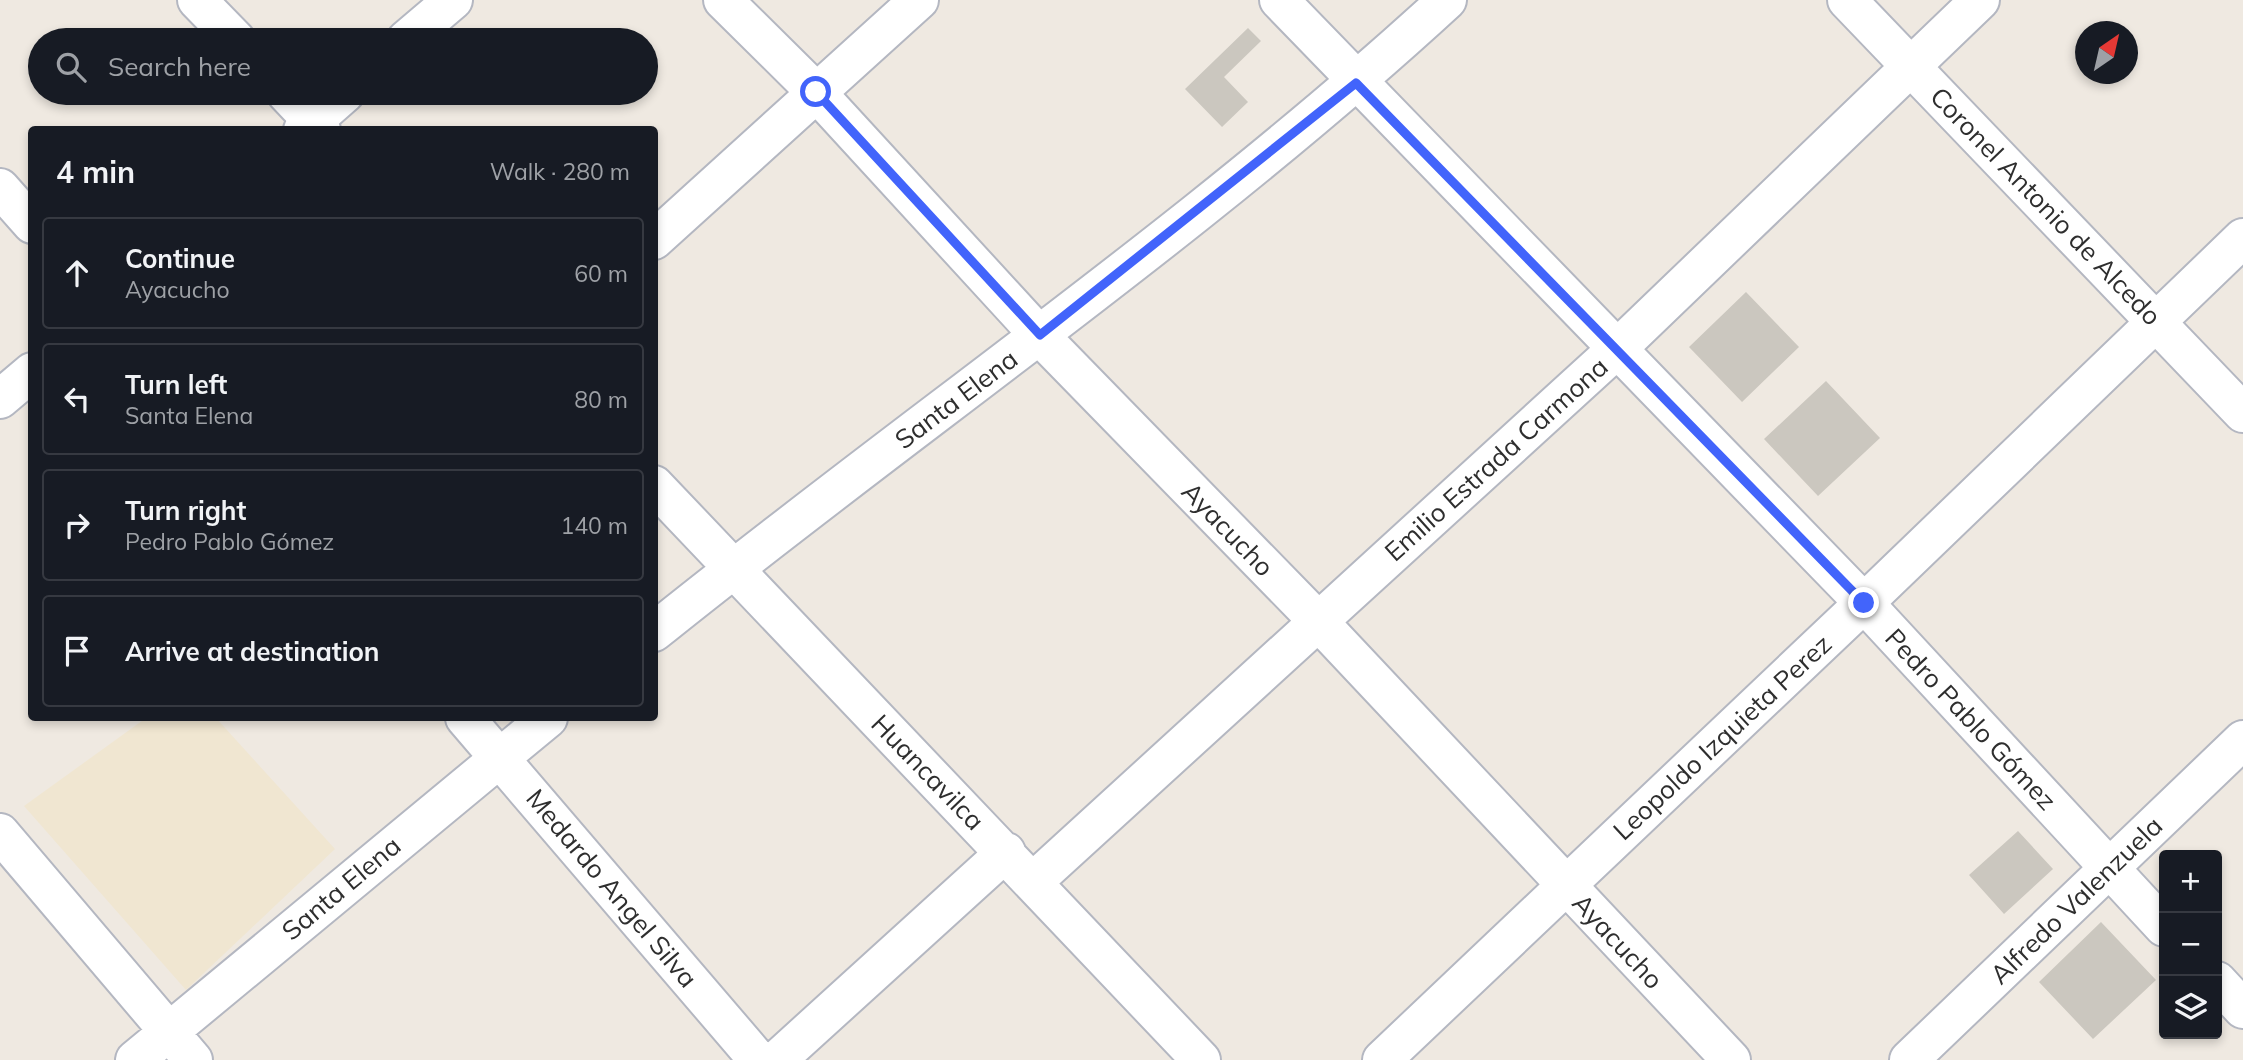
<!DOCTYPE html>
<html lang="en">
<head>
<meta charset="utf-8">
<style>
	body { margin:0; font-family:Mulish,sans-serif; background:#20242c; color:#f1f3f6 }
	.controls { position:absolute; right:21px; bottom:21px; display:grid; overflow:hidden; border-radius:7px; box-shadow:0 4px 10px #0003 }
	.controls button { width:63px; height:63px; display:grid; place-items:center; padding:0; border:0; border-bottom:2px solid #363941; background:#171b24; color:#f1f3f6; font:35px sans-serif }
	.compass { position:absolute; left:2075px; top:21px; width:63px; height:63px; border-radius:50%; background:#171b24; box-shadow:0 4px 10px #0003; rotate:34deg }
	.stop { position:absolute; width:21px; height:21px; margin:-16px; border:5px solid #4264fb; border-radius:50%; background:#fff }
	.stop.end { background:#4264fb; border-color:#fff; box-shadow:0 2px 7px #0008 }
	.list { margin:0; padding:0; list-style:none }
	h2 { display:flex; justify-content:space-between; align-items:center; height:91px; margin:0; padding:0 28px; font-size:30px }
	h2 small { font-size:23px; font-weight:400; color:#9ea1a6 }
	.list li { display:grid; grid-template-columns:46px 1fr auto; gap:21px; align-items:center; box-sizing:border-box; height:112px; margin:0 14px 14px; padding:0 14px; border:2px solid #363941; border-radius:7px }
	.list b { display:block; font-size:26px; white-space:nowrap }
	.list p { margin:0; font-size:23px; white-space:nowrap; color:#9ea1a6 }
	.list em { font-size:23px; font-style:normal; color:#9ea1a6 }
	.icon { flex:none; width:38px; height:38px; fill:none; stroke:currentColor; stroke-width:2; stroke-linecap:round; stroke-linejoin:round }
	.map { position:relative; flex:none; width:2243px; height:1060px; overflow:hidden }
	.search { position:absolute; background:#171b24; box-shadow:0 4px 10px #0003; left:28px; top:28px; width:630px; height:77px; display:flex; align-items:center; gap:18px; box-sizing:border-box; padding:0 24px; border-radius:38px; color:#9ea1a6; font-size:26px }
	.panel { position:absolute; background:#171b24; box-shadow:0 4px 10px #0003; left:28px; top:126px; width:630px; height:595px; border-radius:7px }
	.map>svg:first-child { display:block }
	.education { fill:#f0e6d1 }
	.building { fill:#cbc7bf }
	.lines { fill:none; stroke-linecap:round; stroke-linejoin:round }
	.minor-casing { stroke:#b4b7c1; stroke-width:42 }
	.tertiary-casing { stroke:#b4b7c1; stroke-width:42 }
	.minor { stroke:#fff; stroke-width:38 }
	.tertiary { stroke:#fff; stroke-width:38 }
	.route { stroke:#4264fb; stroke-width:9 }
	.labels { text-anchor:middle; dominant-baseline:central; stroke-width:5; stroke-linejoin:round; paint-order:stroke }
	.street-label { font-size:26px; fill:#2e2e2e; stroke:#fff }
</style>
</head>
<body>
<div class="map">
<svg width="2243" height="1060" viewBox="0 0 2243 1060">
	<rect width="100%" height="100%" fill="#efe9e1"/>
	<path class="education" d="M 146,718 L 216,718 L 335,849 L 186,990 L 24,806 Z"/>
	<path class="building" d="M 1248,28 L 1261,41 L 1224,77 L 1248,102 L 1222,127 L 1185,89 Z
		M 1746,292 L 1799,347 L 1742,402 L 1689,347 Z
		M 1826,381 L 1880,438 L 1818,496 L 1764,439 Z
		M 2018,831 L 2053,869 L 2004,914 L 1969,875 Z
		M 2101,922 L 2156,980 L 2093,1039 L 2039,982 Z"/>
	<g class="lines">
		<defs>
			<path id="minor" d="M 197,0 L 236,40
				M 723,0 L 816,92 L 1040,336 L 1318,621 L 1731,1060
				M 1279,0 L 1864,603 L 2164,927
				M 1847,0 L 2243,413
				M 286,93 L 321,130
				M 0,188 L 32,224
				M 654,240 L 919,0
				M 654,485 L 1201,1060
				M 654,632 C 917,420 1198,229 1447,0
				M 465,718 L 758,1060
				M 0,833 L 193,1060
				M 1034,881 L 1618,348 L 1980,0
				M 2217,981 L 2243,1009
				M 135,1060 L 548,718
				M 777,1060 L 1006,852
				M 1382,1060 L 1864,603 L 2243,238
				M 1909,1060 L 2243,740"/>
			<path id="tertiary" d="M 406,40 L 453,0
				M 303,130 L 345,93
				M 0,399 L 32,372"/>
		</defs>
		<use href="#minor" class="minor-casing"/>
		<use href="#tertiary" class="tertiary-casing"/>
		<use href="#minor" class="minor"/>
		<use href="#tertiary" class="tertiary"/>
	</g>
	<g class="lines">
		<path class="route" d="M 816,92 L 1040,335 L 1356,83 L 1864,603"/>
	</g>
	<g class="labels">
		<g class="street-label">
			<text transform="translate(2046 206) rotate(46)">Coronel Antonio de Alcedo</text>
			<text transform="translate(956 399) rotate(-37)">Santa Elena</text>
			<text transform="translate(1496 459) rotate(-42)">Emilio Estrada Carmona</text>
			<text transform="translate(1228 529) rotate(46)">Ayacucho</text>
			<text transform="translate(1971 719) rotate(47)">Pedro Pablo Gómez</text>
			<text transform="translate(1722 737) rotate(-43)">Leopoldo Izquieta Perez</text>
			<text transform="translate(928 772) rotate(46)">Huancavilca</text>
			<text transform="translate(341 888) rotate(-40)">Santa Elena</text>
			<text transform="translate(612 888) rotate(50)">Medardo Angel Silva</text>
			<text transform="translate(2076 900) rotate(-44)">Alfredo Valenzuela</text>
			<text transform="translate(1618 941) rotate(47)">Ayacucho</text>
		</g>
	</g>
</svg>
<div class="controls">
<button>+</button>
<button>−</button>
<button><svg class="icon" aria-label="layers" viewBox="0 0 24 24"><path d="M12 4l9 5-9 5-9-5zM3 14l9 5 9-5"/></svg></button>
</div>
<svg class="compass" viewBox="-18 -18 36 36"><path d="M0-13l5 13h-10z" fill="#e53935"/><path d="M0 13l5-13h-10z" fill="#9ea1a6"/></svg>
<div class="stop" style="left:816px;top:92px"></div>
<div class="stop end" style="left:1864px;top:603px"></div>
<div class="search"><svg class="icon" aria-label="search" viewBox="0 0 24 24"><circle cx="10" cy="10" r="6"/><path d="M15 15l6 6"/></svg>Search here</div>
<section class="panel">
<h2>4 min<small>Walk · 280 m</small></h2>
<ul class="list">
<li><svg class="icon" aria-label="ahead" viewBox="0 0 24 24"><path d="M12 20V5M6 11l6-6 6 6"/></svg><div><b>Continue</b><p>Ayacucho</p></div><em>60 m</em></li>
<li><svg class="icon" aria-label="left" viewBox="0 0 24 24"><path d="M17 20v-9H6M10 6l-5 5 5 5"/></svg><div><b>Turn left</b><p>Santa Elena</p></div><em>80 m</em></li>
<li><svg class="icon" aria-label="right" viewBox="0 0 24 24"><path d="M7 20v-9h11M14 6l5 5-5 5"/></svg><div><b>Turn right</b><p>Pedro Pablo Gómez</p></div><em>140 m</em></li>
<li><svg class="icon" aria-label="arrive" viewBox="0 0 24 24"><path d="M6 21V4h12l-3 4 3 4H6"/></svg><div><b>Arrive at destination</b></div></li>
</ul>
</section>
</div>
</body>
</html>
